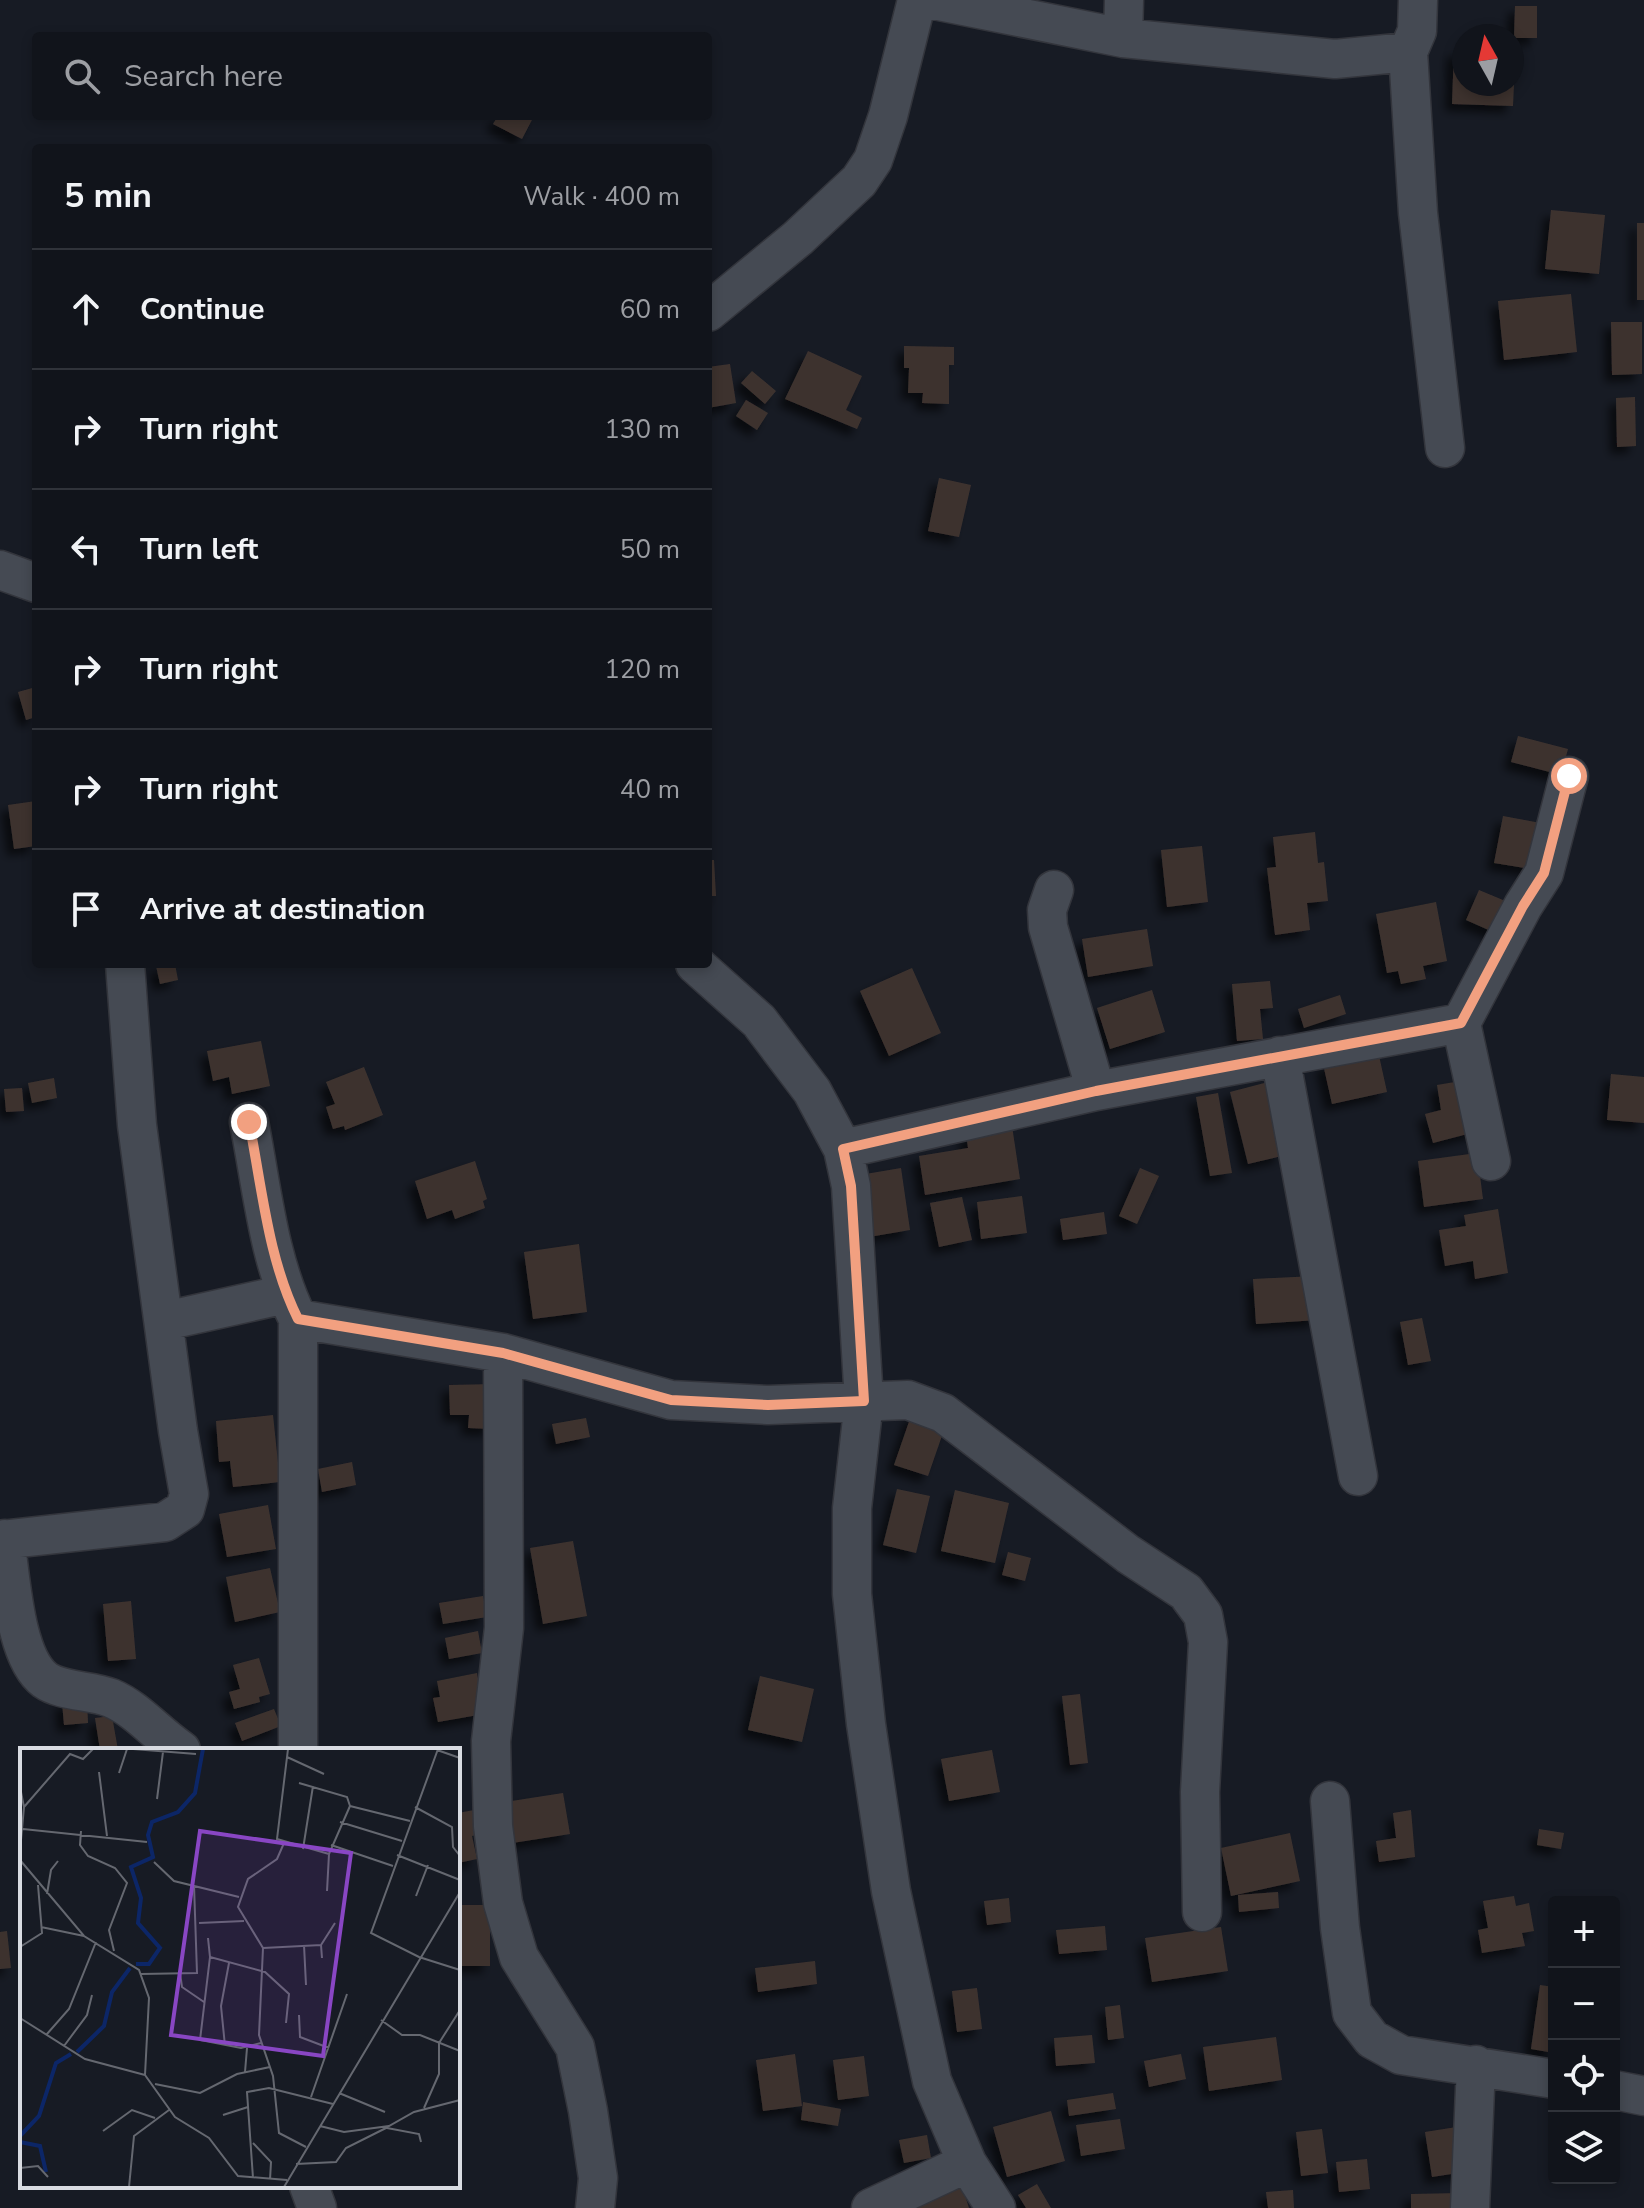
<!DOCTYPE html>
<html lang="en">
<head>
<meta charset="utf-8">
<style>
	body { margin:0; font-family:"Nunito Sans",sans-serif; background:#1a1d24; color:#f1f3f6 }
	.controls { position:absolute; right:24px; bottom:24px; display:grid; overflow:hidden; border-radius:8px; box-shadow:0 4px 12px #0003 }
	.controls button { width:72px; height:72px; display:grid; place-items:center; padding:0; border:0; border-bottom:2px solid #30333a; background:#11141b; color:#f1f3f6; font:40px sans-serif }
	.compass { position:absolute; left:1452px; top:24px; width:72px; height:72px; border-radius:50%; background:#11141b; box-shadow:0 4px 12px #0003; rotate:352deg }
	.stop { position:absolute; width:24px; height:24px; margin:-18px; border:6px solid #f2a080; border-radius:50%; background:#fff }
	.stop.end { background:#f2a080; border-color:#fff; box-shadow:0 2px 8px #0008 }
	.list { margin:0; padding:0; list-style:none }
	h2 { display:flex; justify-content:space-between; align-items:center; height:104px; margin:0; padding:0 32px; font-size:34px }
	h2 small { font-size:26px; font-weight:400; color:#9c9ea3 }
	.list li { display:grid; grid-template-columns:52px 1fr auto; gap:24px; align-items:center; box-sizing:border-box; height:120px; padding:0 32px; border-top:2px solid #30333a }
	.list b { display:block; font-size:30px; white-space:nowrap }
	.list em { font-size:26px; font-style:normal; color:#9c9ea3 }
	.icon { flex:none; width:44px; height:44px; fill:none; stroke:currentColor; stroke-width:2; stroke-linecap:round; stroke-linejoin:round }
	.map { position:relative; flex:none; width:1644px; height:2208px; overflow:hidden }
	.search { position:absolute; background:#11141b; box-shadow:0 4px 12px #0003; left:32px; top:32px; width:680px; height:88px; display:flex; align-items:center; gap:20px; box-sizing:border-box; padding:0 28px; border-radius:8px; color:#9c9ea3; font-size:30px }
	.panel { position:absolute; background:#11141b; box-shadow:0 4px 12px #0003; left:32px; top:144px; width:680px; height:824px; border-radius:8px }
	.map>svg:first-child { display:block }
	.building { fill:#3e332f; filter:url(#shadow) }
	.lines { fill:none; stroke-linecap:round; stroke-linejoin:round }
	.street-casing { stroke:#33353c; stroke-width:41 }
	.street { stroke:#454a53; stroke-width:38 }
	.route { stroke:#f2a080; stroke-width:10 }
	.inset-river { fill:none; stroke:#0c2667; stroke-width:4 }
	.inset-road { fill:none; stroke:#656870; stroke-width:2 }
	.view { fill:#8946c4; fill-opacity:0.15; stroke:#8946c4; stroke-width:4 }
	.inset-edge { fill:none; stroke:#d9dce2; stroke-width:4 }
</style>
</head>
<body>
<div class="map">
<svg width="1644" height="2208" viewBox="0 0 1644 2208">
	<defs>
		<filter id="shadow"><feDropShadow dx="-7" dy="7" stdDeviation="4" flood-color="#0009"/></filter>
	</defs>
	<rect width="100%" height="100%" fill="#171b24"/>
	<path class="building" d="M 1515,6 L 1537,6 L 1537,38 L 1514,38 Z
		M 1454,50 L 1464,51 L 1464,84 L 1514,84 L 1513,106 L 1452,104 Z
		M 498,116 L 534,116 L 522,139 L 493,124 Z
		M 1551,210 L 1605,215 L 1599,274 L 1545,269 Z
		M 1637,223 L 1644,223 L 1644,300 L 1637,300 Z
		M 1571,294 L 1577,352 L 1504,360 L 1498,301 Z
		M 1611,322 L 1642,322 L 1642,374 L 1612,375 Z
		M 904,346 L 954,347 L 954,365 L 949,365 L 949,404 L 922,403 L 923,393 L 908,393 L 909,368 L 904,368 Z
		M 808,351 L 862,376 L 846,410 L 862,418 L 857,429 L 785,399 Z
		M 730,364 L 736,403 L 708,408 L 708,367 Z
		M 752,371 L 776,391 L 765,404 L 741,383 Z
		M 1635,397 L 1636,446 L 1617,447 L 1616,398 Z
		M 746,400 L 768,413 L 757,430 L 736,416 Z
		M 939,478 L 971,485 L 959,537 L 928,531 Z
		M 36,687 L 36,717 L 26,720 L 18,692 Z
		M 1518,736 L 1568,749 L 1561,775 L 1511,762 Z
		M 36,801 L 36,846 L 14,849 L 8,805 Z
		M 1503,816 L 1551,825 L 1543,871 L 1494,863 Z
		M 1315,832 L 1318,863 L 1324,862 L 1328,901 L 1307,903 L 1310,930 L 1275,935 L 1267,868 L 1276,867 L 1273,837 Z
		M 1202,846 L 1208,902 L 1167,907 L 1161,850 Z
		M 708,860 L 714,860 L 716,896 L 708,896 Z
		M 1479,890 L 1515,905 L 1502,936 L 1466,920 Z
		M 1436,902 L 1447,961 L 1423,966 L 1426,979 L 1401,984 L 1398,971 L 1387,973 L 1376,914 Z
		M 1147,929 L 1153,966 L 1088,977 L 1082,939 Z
		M 175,964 L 178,980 L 160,984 L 156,966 Z
		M 912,968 L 941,1033 L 889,1056 L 860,991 Z
		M 1270,981 L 1273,1008 L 1260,1009 L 1263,1039 L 1237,1041 L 1232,984 Z
		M 1152,990 L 1165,1032 L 1110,1049 L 1097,1008 Z
		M 1340,995 L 1346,1014 L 1304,1028 L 1298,1009 Z
		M 261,1041 L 270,1086 L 232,1094 L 229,1077 L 213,1081 L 207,1051 Z
		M 1378,1051 L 1387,1092 L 1332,1104 L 1323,1064 Z
		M 364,1067 L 383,1115 L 345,1130 L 344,1126 L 333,1129 L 326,1107 L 335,1104 L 326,1082 Z
		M 1611,1074 L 1644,1077 L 1644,1123 L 1607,1120 Z
		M 54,1078 L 57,1098 L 32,1103 L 28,1083 Z
		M 1276,1080 L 1282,1156 L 1248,1164 L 1230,1092 Z
		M 1461,1081 L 1479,1131 L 1433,1143 L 1425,1114 L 1441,1110 L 1437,1085 Z
		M 22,1088 L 24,1111 L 6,1112 L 4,1089 Z
		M 1218,1093 L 1232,1173 L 1210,1176 L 1196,1097 Z
		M 1012,1126 L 1020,1179 L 925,1195 L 919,1156 L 968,1148 L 966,1134 Z
		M 1477,1153 L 1483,1199 L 1424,1207 L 1418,1161 Z
		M 475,1161 L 487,1199 L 483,1201 L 485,1208 L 455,1219 L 452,1210 L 427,1219 L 415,1181 Z
		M 901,1168 L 910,1230 L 869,1237 L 860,1175 Z
		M 1140,1168 L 1159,1176 L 1137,1224 L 1119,1216 Z
		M 1022,1196 L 1027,1233 L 981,1239 L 977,1202 Z
		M 962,1197 L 972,1240 L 939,1247 L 930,1203 Z
		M 1498,1209 L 1508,1273 L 1475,1279 L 1473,1261 L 1445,1266 L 1439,1230 L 1466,1226 L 1464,1215 Z
		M 1104,1212 L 1107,1234 L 1063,1240 L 1060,1219 Z
		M 579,1244 L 587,1312 L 533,1319 L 524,1252 Z
		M 1315,1276 L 1318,1320 L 1256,1324 L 1253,1279 Z
		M 1422,1318 L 1431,1361 L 1408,1365 L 1400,1322 Z
		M 496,1384 L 491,1429 L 468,1428 L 469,1415 L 450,1415 L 449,1385 Z
		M 912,1413 L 946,1424 L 928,1476 L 894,1465 Z
		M 273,1415 L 280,1482 L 233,1487 L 230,1461 L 219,1462 L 216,1421 Z
		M 586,1418 L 590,1437 L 556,1444 L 552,1424 Z
		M 352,1462 L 356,1485 L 322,1492 L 318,1469 Z
		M 897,1489 L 930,1496 L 916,1553 L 883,1545 Z
		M 955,1490 L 1009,1503 L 995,1563 L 941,1551 Z
		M 268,1505 L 276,1549 L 227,1557 L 219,1514 Z
		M 573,1541 L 587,1616 L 543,1624 L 530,1548 Z
		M 1008,1552 L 1031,1558 L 1025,1581 L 1002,1575 Z
		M 270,1568 L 280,1612 L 235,1622 L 226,1577 Z
		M 483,1596 L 487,1617 L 443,1624 L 439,1603 Z
		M 131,1601 L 136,1659 L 108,1661 L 103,1604 Z
		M 478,1631 L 482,1653 L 449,1659 L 445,1638 Z
		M 259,1658 L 270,1694 L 259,1697 L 260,1702 L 234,1709 L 229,1692 L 240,1689 L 233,1665 Z
		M 477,1673 L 484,1714 L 438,1722 L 433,1698 L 440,1697 L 437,1681 Z
		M 760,1676 L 814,1689 L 802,1742 L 748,1730 Z
		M 1080,1694 L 1088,1763 L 1070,1765 L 1062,1696 Z
		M 87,1700 L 88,1723 L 64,1725 L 62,1702 Z
		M 274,1709 L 281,1726 L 242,1741 L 235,1723 Z
		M 112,1716 L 118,1750 L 100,1750 L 95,1718 Z
		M 992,1750 L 1000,1792 L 949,1801 L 941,1759 Z
		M 563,1793 L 570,1834 L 506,1844 L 499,1803 Z
		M 474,1810 L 479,1834 L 472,1836 L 477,1859 L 458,1863 L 458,1813 Z
		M 1411,1810 L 1415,1857 L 1379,1862 L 1376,1841 L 1396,1838 L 1393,1813 Z
		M 1539,1829 L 1564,1833 L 1561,1849 L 1537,1845 Z
		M 1290,1833 L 1300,1881 L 1231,1896 L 1221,1848 Z
		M 1278,1892 L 1279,1908 L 1239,1912 L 1238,1895 Z
		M 1514,1896 L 1516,1906 L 1529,1903 L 1534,1931 L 1522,1933 L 1525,1946 L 1482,1953 L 1478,1930 L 1488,1928 L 1483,1901 Z
		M 1009,1898 L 1011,1922 L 987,1925 L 984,1901 Z
		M 458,1905 L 490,1905 L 490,1966 L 458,1966 Z
		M 1105,1926 L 1107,1950 L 1059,1954 L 1056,1930 Z
		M 1221,1927 L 1228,1971 L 1152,1982 L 1145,1938 Z
		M 7,1931 L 11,1968 L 0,1969 L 0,1932 Z
		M 815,1961 L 817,1984 L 758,1992 L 755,1968 Z
		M 1540,1985 L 1554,1987 L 1554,2053 L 1531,2049 Z
		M 977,1988 L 982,2029 L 957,2032 L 952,1991 Z
		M 1120,2005 L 1124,2038 L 1108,2040 L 1105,2007 Z
		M 1092,2035 L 1095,2063 L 1056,2066 L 1054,2038 Z
		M 1276,2037 L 1282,2080 L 1209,2091 L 1203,2047 Z
		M 795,2054 L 802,2106 L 763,2111 L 756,2060 Z
		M 1181,2054 L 1186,2079 L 1149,2087 L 1144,2061 Z
		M 864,2056 L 869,2096 L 838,2100 L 833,2060 Z
		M 1113,2093 L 1116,2109 L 1069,2116 L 1067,2100 Z
		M 803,2102 L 841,2109 L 838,2126 L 801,2120 Z
		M 1051,2111 L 1065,2161 L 1007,2177 L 993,2127 Z
		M 1120,2119 L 1125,2149 L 1081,2156 L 1076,2125 Z
		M 1463,2126 L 1471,2171 L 1432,2177 L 1425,2132 Z
		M 1322,2129 L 1328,2173 L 1301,2176 L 1296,2132 Z
		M 927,2135 L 931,2158 L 904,2163 L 899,2140 Z
		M 1367,2159 L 1370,2189 L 1339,2192 L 1336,2162 Z
		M 960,2180 L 969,2208 L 918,2208 L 914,2195 Z
		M 1037,2184 L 1051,2208 L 1026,2208 L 1018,2195 Z
		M 1293,2190 L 1294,2208 L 1268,2208 L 1266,2192 Z
		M 1462,2193 L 1462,2208 L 1411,2208 L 1411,2194 Z"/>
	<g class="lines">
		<defs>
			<path id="street" d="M 934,0 L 1123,38 L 1335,59 L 1408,52 L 1417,31 L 1418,0
				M 1123,38 L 1124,0
				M 1408,52 L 1418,213 L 1445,448
				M 708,312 L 798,238 L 859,181 L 873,160 L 888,116 L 917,0
				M 0,570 L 36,583
				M 1054,890 L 1047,910 L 1048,927 L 1096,1091
				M 695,964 L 759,1021 L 812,1091 L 843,1149 L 851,1186 L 864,1401 L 852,1508 L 852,1594 L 866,1724 L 891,1891 L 932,2081 L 967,2163 L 996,2208
				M 1461,1023 L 1523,906 L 1544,873 L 1569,776
				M 1280,1056 L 1358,1476
				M 249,1122 C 262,1187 268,1259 298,1319 L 503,1353 L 671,1400 L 768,1405 L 908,1400 L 943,1413 L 1128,1554 L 1186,1592 L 1203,1615 L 1208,1642 L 1200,1792 L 1202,1912
				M 843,1149 L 1096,1091 L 1461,1023 L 1491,1161
				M 165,1321 L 286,1294
				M 503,1353 L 504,1628 L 491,1741 L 493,1826 L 503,1903 L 519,1957 L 575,2047 L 588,2111 L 598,2178 L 595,2208
				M 5,1539 C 11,1576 14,1657 45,1680 C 62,1692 91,1690 111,1698 C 137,1709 157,1734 181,1750
				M 0,1540 L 165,1522 L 185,1509 L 189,1494 L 178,1431 L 137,1125 L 125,964
				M 298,1750 L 298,1319
				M 1330,1801 L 1340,1928 L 1352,2013 L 1372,2039 L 1401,2055 L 1554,2079
				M 1614,2090 L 1644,2096
				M 309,2186 L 317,2208
				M 871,2208 L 967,2163
				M 1470,2208 L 1476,2065"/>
		</defs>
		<use href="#street" class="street-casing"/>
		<use href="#street" class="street"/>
	</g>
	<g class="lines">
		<path class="route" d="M 249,1122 C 262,1187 268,1259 298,1319 L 503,1353 L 671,1400 L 768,1405 L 864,1401 L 851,1186 L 843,1149 L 1096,1091 L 1461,1023 L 1523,906 L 1544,873 L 1569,776"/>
	</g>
	<g transform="translate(20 1748)">
		<rect width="440" height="440" fill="#171b24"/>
		<path class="inset-river" d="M 116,216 L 129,216 L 140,200 L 118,175 L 121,150 L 111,119 L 133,109 L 128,87 L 132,74 L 158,64 L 175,45 L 183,1M 57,304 L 84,278 L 92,244 L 110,220M 0,388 L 19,368 L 36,315 L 51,306M 0,394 L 20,398 L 26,424"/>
		<path class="inset-road" d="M 113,1 L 176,6M 268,1 L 257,91 L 309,106 L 330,58M 418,1 L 351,185 L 399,209 L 440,222M 417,2 L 440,10M 267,9 L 304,26M 79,24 L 87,88M 99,25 L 107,1M 279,35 L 327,49 L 330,58M 0,39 L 4,59 L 0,103M 137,51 L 143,4M 330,58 L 390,73M 4,59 L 50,6 L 63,11 L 73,1M 395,59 L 432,79 L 433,99 L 440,108M 320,74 L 382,93M 3,81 L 127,94M 61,83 L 60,97 L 68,108 L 95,120 L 107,135 L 89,182 L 94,203M 264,95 L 257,111 L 228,131 L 218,159 L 243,200 L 239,287 L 253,328 L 259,385 L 286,399M 311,97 L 373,118M 283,101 L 293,38M 377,107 L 440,132M 0,112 L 64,188 L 119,222 L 129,250 L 125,327 L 155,369 L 189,390 L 218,428 L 267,432M 134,114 L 154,133 L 219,149M 307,143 L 309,106M 27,146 L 31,122 L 38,113M 396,148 L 408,117M 179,175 L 224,173M 21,179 L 64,188M 188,190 L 190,209 L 245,224 L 269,246 L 266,275M 284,197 L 286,237M 301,197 L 315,175M 0,199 L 22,185 L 18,137M 243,200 L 301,197 L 302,210M 190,209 L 180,292 L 221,300 L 241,295M 160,225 L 162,239 L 184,254M 121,226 L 177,225 L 174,137M 279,267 L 280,289 L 309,300M 0,270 L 65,311 L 125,327M 361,272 L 382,287 L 400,287 L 440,303M 27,286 L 49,261 L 76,194M 44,298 L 67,267 L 72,247M 205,298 L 201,258 L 209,215M 225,324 L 227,300M 135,336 L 180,345 L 217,326 L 250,319M 319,345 L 365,364M 291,349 L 327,246M 404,360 L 419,326 L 419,295 L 440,262M 203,367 L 228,359M 300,378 L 324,384 L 369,378 L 394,364 L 440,352M 367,380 L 399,386 L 401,394M 83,383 L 112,362 L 135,370M 233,395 L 251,414 L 250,432M 276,416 L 316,414 L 326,400 L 368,379M 0,420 L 18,418 L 28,429M 233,430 L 227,344 L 249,340 L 313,356M 109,439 L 114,388 L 149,362M 264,439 L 440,144"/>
		<path class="view" d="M 180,83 L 331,105 L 303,308 L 151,287 Z"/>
		<rect width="440" height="440" class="inset-edge"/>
	</g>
</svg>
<div class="controls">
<button>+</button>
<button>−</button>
<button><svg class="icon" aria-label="locate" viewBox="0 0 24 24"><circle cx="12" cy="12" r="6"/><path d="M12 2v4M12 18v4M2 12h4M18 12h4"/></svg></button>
<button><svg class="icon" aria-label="layers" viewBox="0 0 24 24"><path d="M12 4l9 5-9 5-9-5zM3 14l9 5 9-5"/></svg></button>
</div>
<svg class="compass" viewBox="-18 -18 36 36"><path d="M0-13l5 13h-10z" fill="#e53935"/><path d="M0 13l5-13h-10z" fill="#9c9ea3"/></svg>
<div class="stop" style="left:1569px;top:776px"></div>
<div class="stop end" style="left:249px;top:1122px"></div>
<div class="search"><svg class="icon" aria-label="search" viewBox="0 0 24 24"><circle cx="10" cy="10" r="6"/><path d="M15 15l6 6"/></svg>Search here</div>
<section class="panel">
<h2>5 min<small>Walk · 400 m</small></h2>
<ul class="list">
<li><svg class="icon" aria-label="ahead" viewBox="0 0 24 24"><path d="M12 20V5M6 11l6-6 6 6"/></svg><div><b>Continue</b></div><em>60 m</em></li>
<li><svg class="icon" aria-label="right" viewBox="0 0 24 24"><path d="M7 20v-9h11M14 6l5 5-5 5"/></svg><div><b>Turn right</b></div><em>130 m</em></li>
<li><svg class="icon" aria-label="left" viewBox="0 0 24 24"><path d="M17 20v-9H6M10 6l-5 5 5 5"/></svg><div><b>Turn left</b></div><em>50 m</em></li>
<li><svg class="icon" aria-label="right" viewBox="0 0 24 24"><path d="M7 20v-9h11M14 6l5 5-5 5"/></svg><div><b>Turn right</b></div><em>120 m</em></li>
<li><svg class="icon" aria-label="right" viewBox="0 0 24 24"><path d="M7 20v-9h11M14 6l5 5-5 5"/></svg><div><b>Turn right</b></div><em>40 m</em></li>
<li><svg class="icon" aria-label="arrive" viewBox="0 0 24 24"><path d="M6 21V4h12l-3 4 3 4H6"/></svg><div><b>Arrive at destination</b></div></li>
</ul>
</section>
</div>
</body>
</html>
